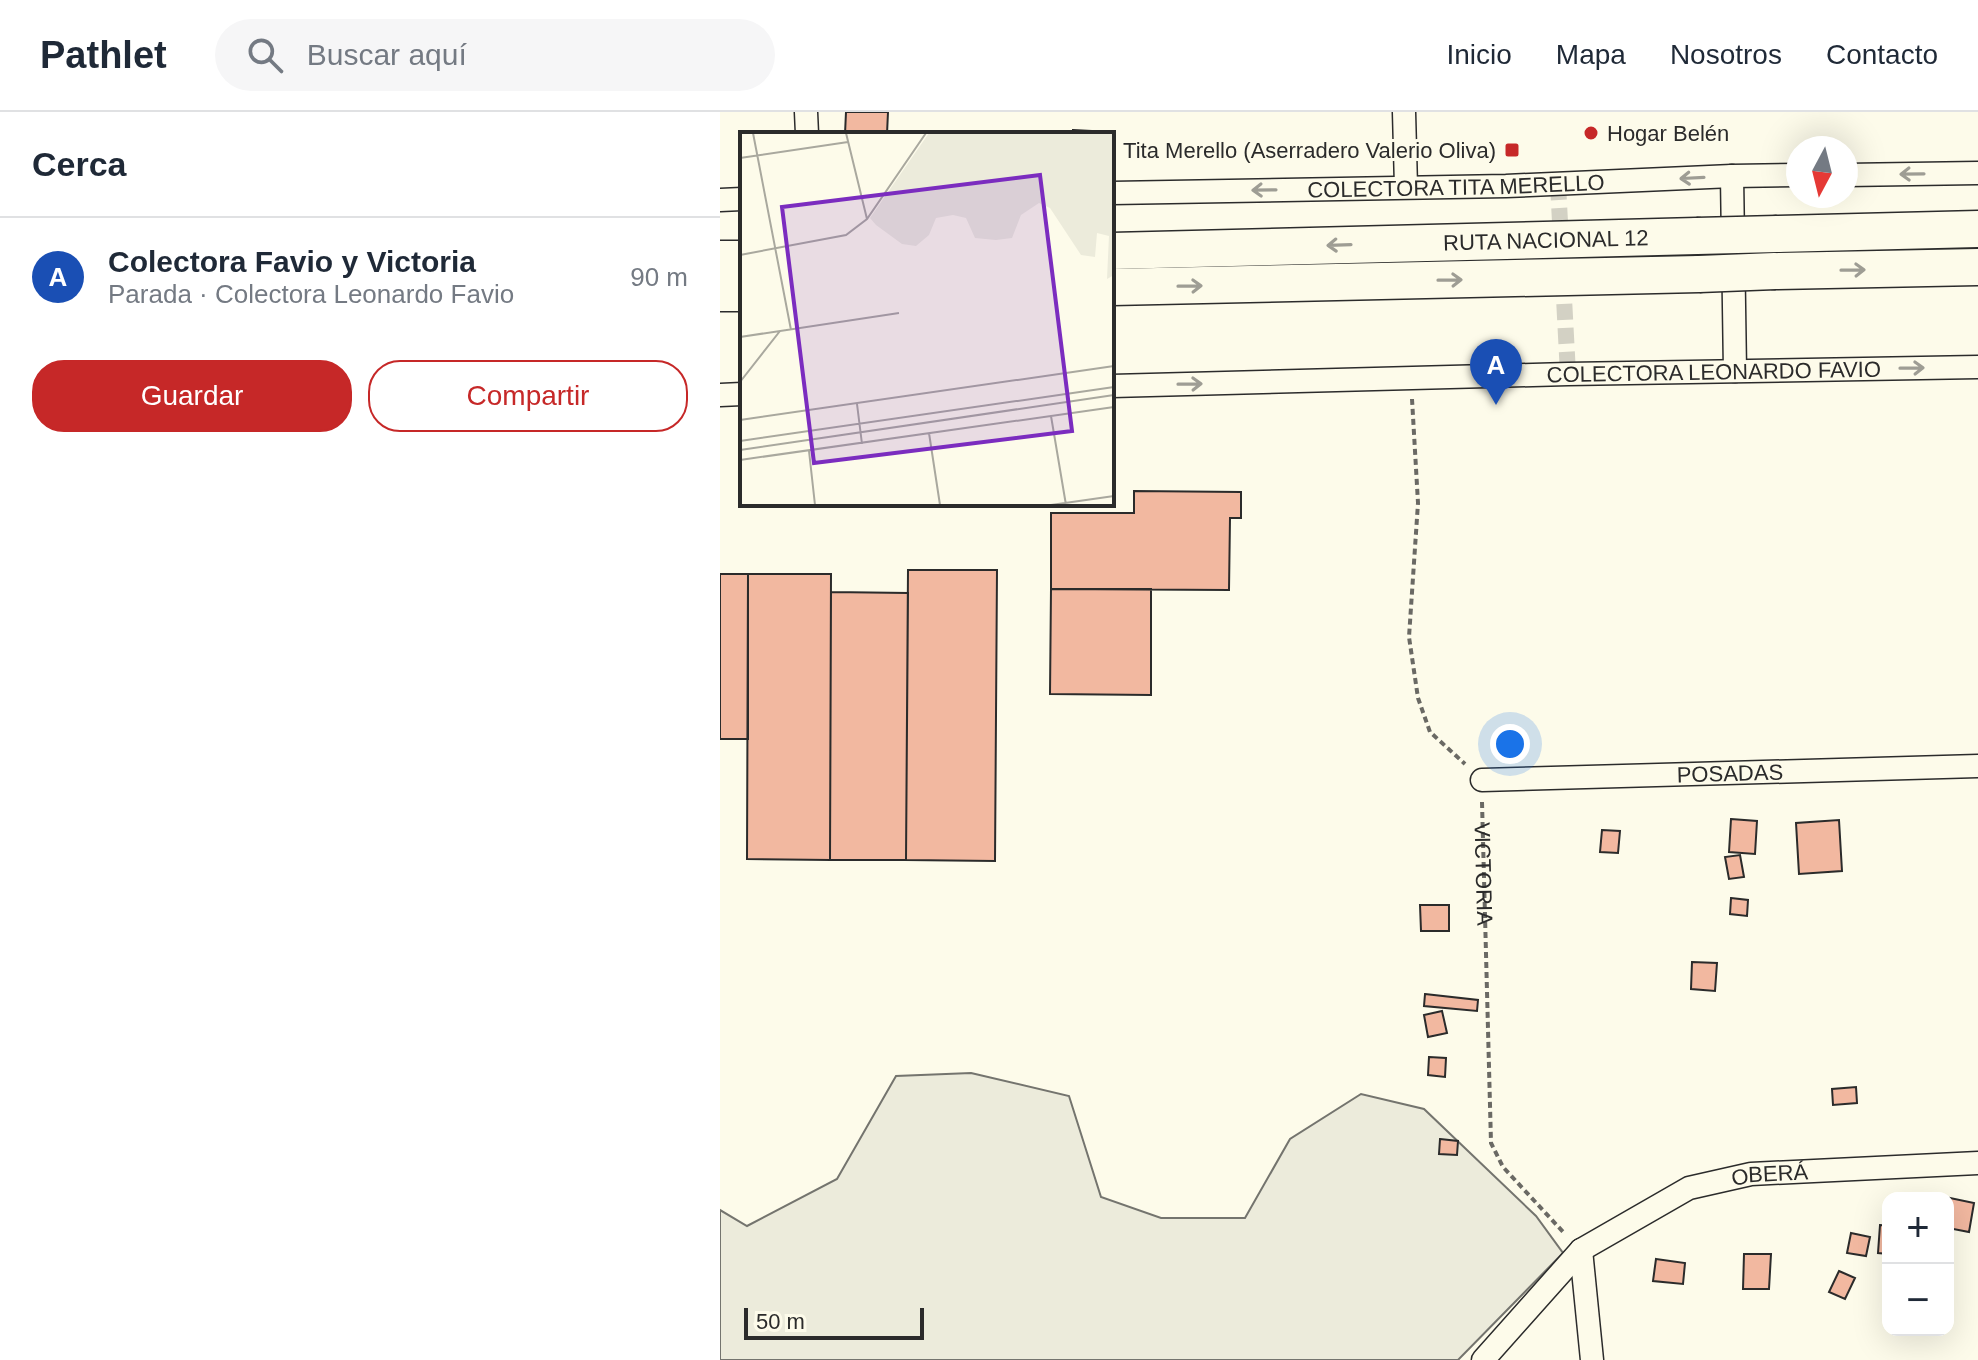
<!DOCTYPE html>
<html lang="es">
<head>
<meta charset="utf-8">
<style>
	body { margin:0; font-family:Helvetica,sans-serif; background:#f6f6f7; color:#1f2937 }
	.controls { position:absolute; right:24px; bottom:24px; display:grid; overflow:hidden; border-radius:16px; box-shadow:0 8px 32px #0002 }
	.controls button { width:72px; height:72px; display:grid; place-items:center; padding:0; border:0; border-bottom:2px solid #e0e1e3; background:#fff; color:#1f2937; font:40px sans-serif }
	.compass { position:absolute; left:1066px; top:24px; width:72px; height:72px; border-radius:50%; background:#fff; box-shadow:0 8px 32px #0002; rotate:187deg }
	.scale { position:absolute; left:24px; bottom:20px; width:180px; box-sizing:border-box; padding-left:8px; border:4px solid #2b2b2b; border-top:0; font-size:22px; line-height:28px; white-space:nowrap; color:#2b2b2b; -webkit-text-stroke:6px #fdfbea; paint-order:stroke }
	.you { position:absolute; left:790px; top:632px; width:28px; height:28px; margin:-20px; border:6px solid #fff; border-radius:50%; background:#1a73e8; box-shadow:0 0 0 12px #1a73e833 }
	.badge { display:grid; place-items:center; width:52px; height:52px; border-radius:50%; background:#c62828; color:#fff; font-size:26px; font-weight:700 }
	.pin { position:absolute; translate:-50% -66px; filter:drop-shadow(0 2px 4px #0008) }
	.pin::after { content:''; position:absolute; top:42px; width:28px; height:24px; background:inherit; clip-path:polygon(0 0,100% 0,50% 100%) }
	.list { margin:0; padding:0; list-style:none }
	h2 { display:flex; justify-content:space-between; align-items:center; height:104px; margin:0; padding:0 32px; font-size:34px }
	h2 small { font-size:26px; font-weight:400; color:#747a83 }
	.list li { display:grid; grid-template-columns:52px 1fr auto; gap:24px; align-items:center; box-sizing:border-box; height:120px; padding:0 32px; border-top:2px solid #e0e1e3 }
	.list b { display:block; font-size:30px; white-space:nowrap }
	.list p { margin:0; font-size:26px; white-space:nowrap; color:#747a83 }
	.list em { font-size:26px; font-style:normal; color:#747a83 }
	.actions { display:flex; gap:16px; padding:24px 32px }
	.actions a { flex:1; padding:18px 0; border:2px solid #c62828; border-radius:32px; text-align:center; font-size:28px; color:#c62828 }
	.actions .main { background:#c62828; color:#fff }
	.icon { flex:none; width:44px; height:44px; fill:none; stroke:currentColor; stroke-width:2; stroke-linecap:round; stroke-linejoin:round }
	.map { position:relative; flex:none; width:1258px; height:1248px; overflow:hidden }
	header { display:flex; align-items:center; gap:48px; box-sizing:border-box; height:112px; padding:0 40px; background:#fff; border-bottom:2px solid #e0e1e3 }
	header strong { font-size:38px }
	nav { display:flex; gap:44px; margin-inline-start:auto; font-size:28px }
	.search { width:560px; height:72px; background:#f6f6f7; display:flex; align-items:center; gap:20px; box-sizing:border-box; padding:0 28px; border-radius:44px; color:#747a83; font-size:30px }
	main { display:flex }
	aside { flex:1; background:#fff }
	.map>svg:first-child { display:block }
	.green { fill:#ecebdb; stroke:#74746e; stroke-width:2 }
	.building { fill:#f2b8a0; stroke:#2b2b2b; stroke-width:2 }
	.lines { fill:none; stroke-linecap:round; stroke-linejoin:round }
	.pedestrian-tunnel { stroke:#d3d1c4; stroke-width:16; stroke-dasharray:16 8; stroke-linecap:butt }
	.minor-casing { stroke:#2b2b2b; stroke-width:25 }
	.trunk-casing { stroke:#2b2b2b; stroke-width:39 }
	.path { stroke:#6a6964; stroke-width:4; stroke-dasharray:6 4; stroke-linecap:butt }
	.minor { stroke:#fdfbea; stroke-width:22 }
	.trunk { stroke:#fdfbea; stroke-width:36 }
	.trunk-bridge-casing { stroke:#2b2b2b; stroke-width:39; stroke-linecap:butt }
	.trunk-bridge { stroke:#fdfbea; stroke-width:36 }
	.oneway { stroke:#9e9d94 }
	.poi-dot { fill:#c62828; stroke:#fdfbea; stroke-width:3 }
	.labels { text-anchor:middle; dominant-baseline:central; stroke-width:6; stroke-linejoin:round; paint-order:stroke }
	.poi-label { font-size:22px; fill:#2b2b2b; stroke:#fdfbea; text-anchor:start }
	.street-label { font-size:22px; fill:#2b2b2b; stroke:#fdfbea }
	.inset-road { fill:none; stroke:#a9a89e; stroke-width:2 }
	.view { fill:#7b2cbf; fill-opacity:0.15; stroke:#7b2cbf; stroke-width:4 }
	.inset-edge { fill:none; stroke:#2b2b2b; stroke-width:4 }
</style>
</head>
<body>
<header>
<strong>Pathlet</strong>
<div class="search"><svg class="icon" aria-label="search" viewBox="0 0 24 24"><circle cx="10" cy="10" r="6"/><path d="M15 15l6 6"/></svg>Buscar aquí</div>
<nav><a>Inicio</a><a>Mapa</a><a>Nosotros</a><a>Contacto</a></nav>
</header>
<main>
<aside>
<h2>Cerca<small></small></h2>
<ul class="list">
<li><span class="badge" style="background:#1a4fb4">A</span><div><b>Colectora Favio y Victoria</b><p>Parada · Colectora Leonardo Favio</p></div><em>90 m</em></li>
</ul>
<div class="actions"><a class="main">Guardar</a><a>Compartir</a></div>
</aside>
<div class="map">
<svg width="1258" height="1248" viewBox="0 0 1258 1248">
	<rect width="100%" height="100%" fill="#fdfbea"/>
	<path class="green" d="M 251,961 L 349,984 L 381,1085 L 441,1106 L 525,1106 L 570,1027 L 641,982 L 704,997 L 816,1104 L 843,1141 L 738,1248 L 0,1248 L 0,1098 L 27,1114 L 117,1067 L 176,964 Z"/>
	<path class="building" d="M 126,0 L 168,0 L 167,22 L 125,22 Z
		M 353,18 L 390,20 L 390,22 L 353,22 Z
		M 414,379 L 521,380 L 521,406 L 510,406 L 509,478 L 331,477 L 331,401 L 414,401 Z
		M 188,458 L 277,458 L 275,749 L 186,748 Z
		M 0,462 L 28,462 L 28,627 L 0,627 Z
		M 28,462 L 111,462 L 110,748 L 27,747 Z
		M 331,477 L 431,477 L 431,583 L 330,582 Z
		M 111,480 L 188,481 L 186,748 L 110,748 Z
		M 1011,707 L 1037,709 L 1035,742 L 1009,740 Z
		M 1119,708 L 1122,759 L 1079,762 L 1076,711 Z
		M 882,718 L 900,719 L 898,741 L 880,740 Z
		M 1020,743 L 1024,765 L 1009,767 L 1005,745 Z
		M 1011,786 L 1028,788 L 1027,804 L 1010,802 Z
		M 700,793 L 729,793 L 729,819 L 701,819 Z
		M 972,850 L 997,851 L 995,879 L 971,877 Z
		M 705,882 L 758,888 L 757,899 L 704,894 Z
		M 722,899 L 727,921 L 708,925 L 704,903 Z
		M 709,945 L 726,946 L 725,965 L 708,963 Z
		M 1136,975 L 1137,991 L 1113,993 L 1112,977 Z
		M 720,1027 L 738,1029 L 737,1043 L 719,1042 Z
		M 1230,1086 L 1254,1091 L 1249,1120 L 1228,1116 Z
		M 1160,1113 L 1168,1114 L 1168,1142 L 1158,1141 Z
		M 1131,1121 L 1150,1125 L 1146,1144 L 1127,1141 Z
		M 1024,1142 L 1051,1142 L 1049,1177 L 1023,1177 Z
		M 936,1147 L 965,1151 L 963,1172 L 933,1169 Z
		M 1119,1159 L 1135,1166 L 1125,1187 L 1109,1180 Z"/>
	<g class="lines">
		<path class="pedestrian-tunnel" d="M 838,72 L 848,262"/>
		<defs>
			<g id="minor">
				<path d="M 86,0 L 87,22"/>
				<path d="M 684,0 L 686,75"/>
				<path d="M 1126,63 L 1258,61"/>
				<path d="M 1012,64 L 1015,259"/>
				<path id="s2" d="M 392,81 L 786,74 L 1012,64 L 1078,63"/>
				<path d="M 0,88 L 22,87"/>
				<path id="s3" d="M 392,274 L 848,262 L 1258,255"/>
				<path d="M 0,283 L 22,282"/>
				<path id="s4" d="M 762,668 L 1258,654"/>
				<path d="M 861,1138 L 872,1248"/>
				<path id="s5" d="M 763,1248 L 861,1138 L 969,1076 L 1031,1062 L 1258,1051"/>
			</g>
			<g id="trunk">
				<path d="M 1057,122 L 1258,117"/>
				<path id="s6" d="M 392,139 L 977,124"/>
				<path d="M 0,147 L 22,147"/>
				<path d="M 1055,159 L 1258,155"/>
				<path d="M 392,175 L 979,162"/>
				<path d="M 0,181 L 22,181"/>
			</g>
		</defs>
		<use href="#minor" class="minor-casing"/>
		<use href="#trunk" class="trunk-casing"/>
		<g class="path">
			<path d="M 692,287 L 698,391 L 689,525 L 698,586 L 710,620 L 745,652"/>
			<path id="s1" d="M 762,690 L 771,1031 L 783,1055 L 845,1122"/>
		</g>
		<use href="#minor" class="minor"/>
		<use href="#trunk" class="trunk"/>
		<defs>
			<path id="trunk-bridge" d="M 977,124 L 1057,122
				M 979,162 L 1055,159"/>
		</defs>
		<use href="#trunk-bridge" class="trunk-bridge-casing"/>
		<use href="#trunk-bridge" class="trunk-bridge"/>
	</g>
	<defs><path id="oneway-shaft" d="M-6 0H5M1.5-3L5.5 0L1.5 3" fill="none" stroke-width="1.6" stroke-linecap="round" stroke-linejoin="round" transform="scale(2)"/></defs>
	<g class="oneway">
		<use href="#oneway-shaft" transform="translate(1192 62) rotate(179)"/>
		<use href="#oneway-shaft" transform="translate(972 66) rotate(177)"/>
		<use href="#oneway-shaft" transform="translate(544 78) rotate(179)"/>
		<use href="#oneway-shaft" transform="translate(619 133) rotate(178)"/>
		<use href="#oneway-shaft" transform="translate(1133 158) rotate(-1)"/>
		<use href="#oneway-shaft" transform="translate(730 168) rotate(-1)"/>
		<use href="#oneway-shaft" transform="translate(470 174) rotate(-1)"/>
		<use href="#oneway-shaft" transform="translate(1192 256) rotate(-1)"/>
		<use href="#oneway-shaft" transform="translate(470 272) rotate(-1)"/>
	</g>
	<g class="poi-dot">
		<circle cx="871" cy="21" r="8"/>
		<rect x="784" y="30" width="16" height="16" rx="4"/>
	</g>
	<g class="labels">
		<g class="poi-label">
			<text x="887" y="21">Hogar Belén</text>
			<text x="776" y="38" text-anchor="end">Tita Merello (Aserradero Valerio Oliva)</text>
		</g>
		<g class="street-label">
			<text stroke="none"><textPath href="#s2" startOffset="344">COLECTORA TITA MERELLO</textPath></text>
			<text stroke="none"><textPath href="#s6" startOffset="434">RUTA NACIONAL 12</textPath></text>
			<text stroke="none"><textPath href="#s3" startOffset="602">COLECTORA LEONARDO FAVIO</textPath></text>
			<text stroke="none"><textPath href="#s4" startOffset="248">POSADAS</textPath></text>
			<text stroke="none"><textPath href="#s1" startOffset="72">VICTORIA</textPath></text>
			<text stroke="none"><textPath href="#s5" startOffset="354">OBERÁ</textPath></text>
		</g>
	</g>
	<g transform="translate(20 20)">
		<rect width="374" height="374" fill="#fdfbea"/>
		<path d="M 189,1 L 374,1 L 374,143 L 367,147 L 369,104 L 357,101 L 355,125 L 341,123 L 310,76 L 299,71 L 281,83 L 272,106 L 256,108 L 235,106 L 226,86 L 213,83 L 196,86 L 189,103 L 176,114 L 162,112 L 136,93 L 130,86 Z" fill="#ecebdb"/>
		<path class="inset-road" d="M 13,1 L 51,198M 106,1 L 127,87M 0,26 L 108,10M 0,123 L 106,103 L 127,87 L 186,1M 0,205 L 159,181M 0,250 L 40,199M 117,272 L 122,312M 311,284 L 326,373M 0,288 L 374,234M 189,301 L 200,373M 0,309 L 374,255M 0,318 L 374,263M 69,319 L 75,373M 0,328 L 374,275M 311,373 L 374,364"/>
		<path class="view" d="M 300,43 L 332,299 L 74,331 L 42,75 Z"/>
		<rect width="374" height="374" class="inset-edge"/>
	</g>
</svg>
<div class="controls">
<button>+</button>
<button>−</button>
</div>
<svg class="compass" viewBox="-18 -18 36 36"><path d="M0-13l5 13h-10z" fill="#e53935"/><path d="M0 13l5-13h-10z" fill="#747a83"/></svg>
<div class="scale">50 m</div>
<div class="you"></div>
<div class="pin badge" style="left:776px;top:293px;background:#1a4fb4">A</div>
</div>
</main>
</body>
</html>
